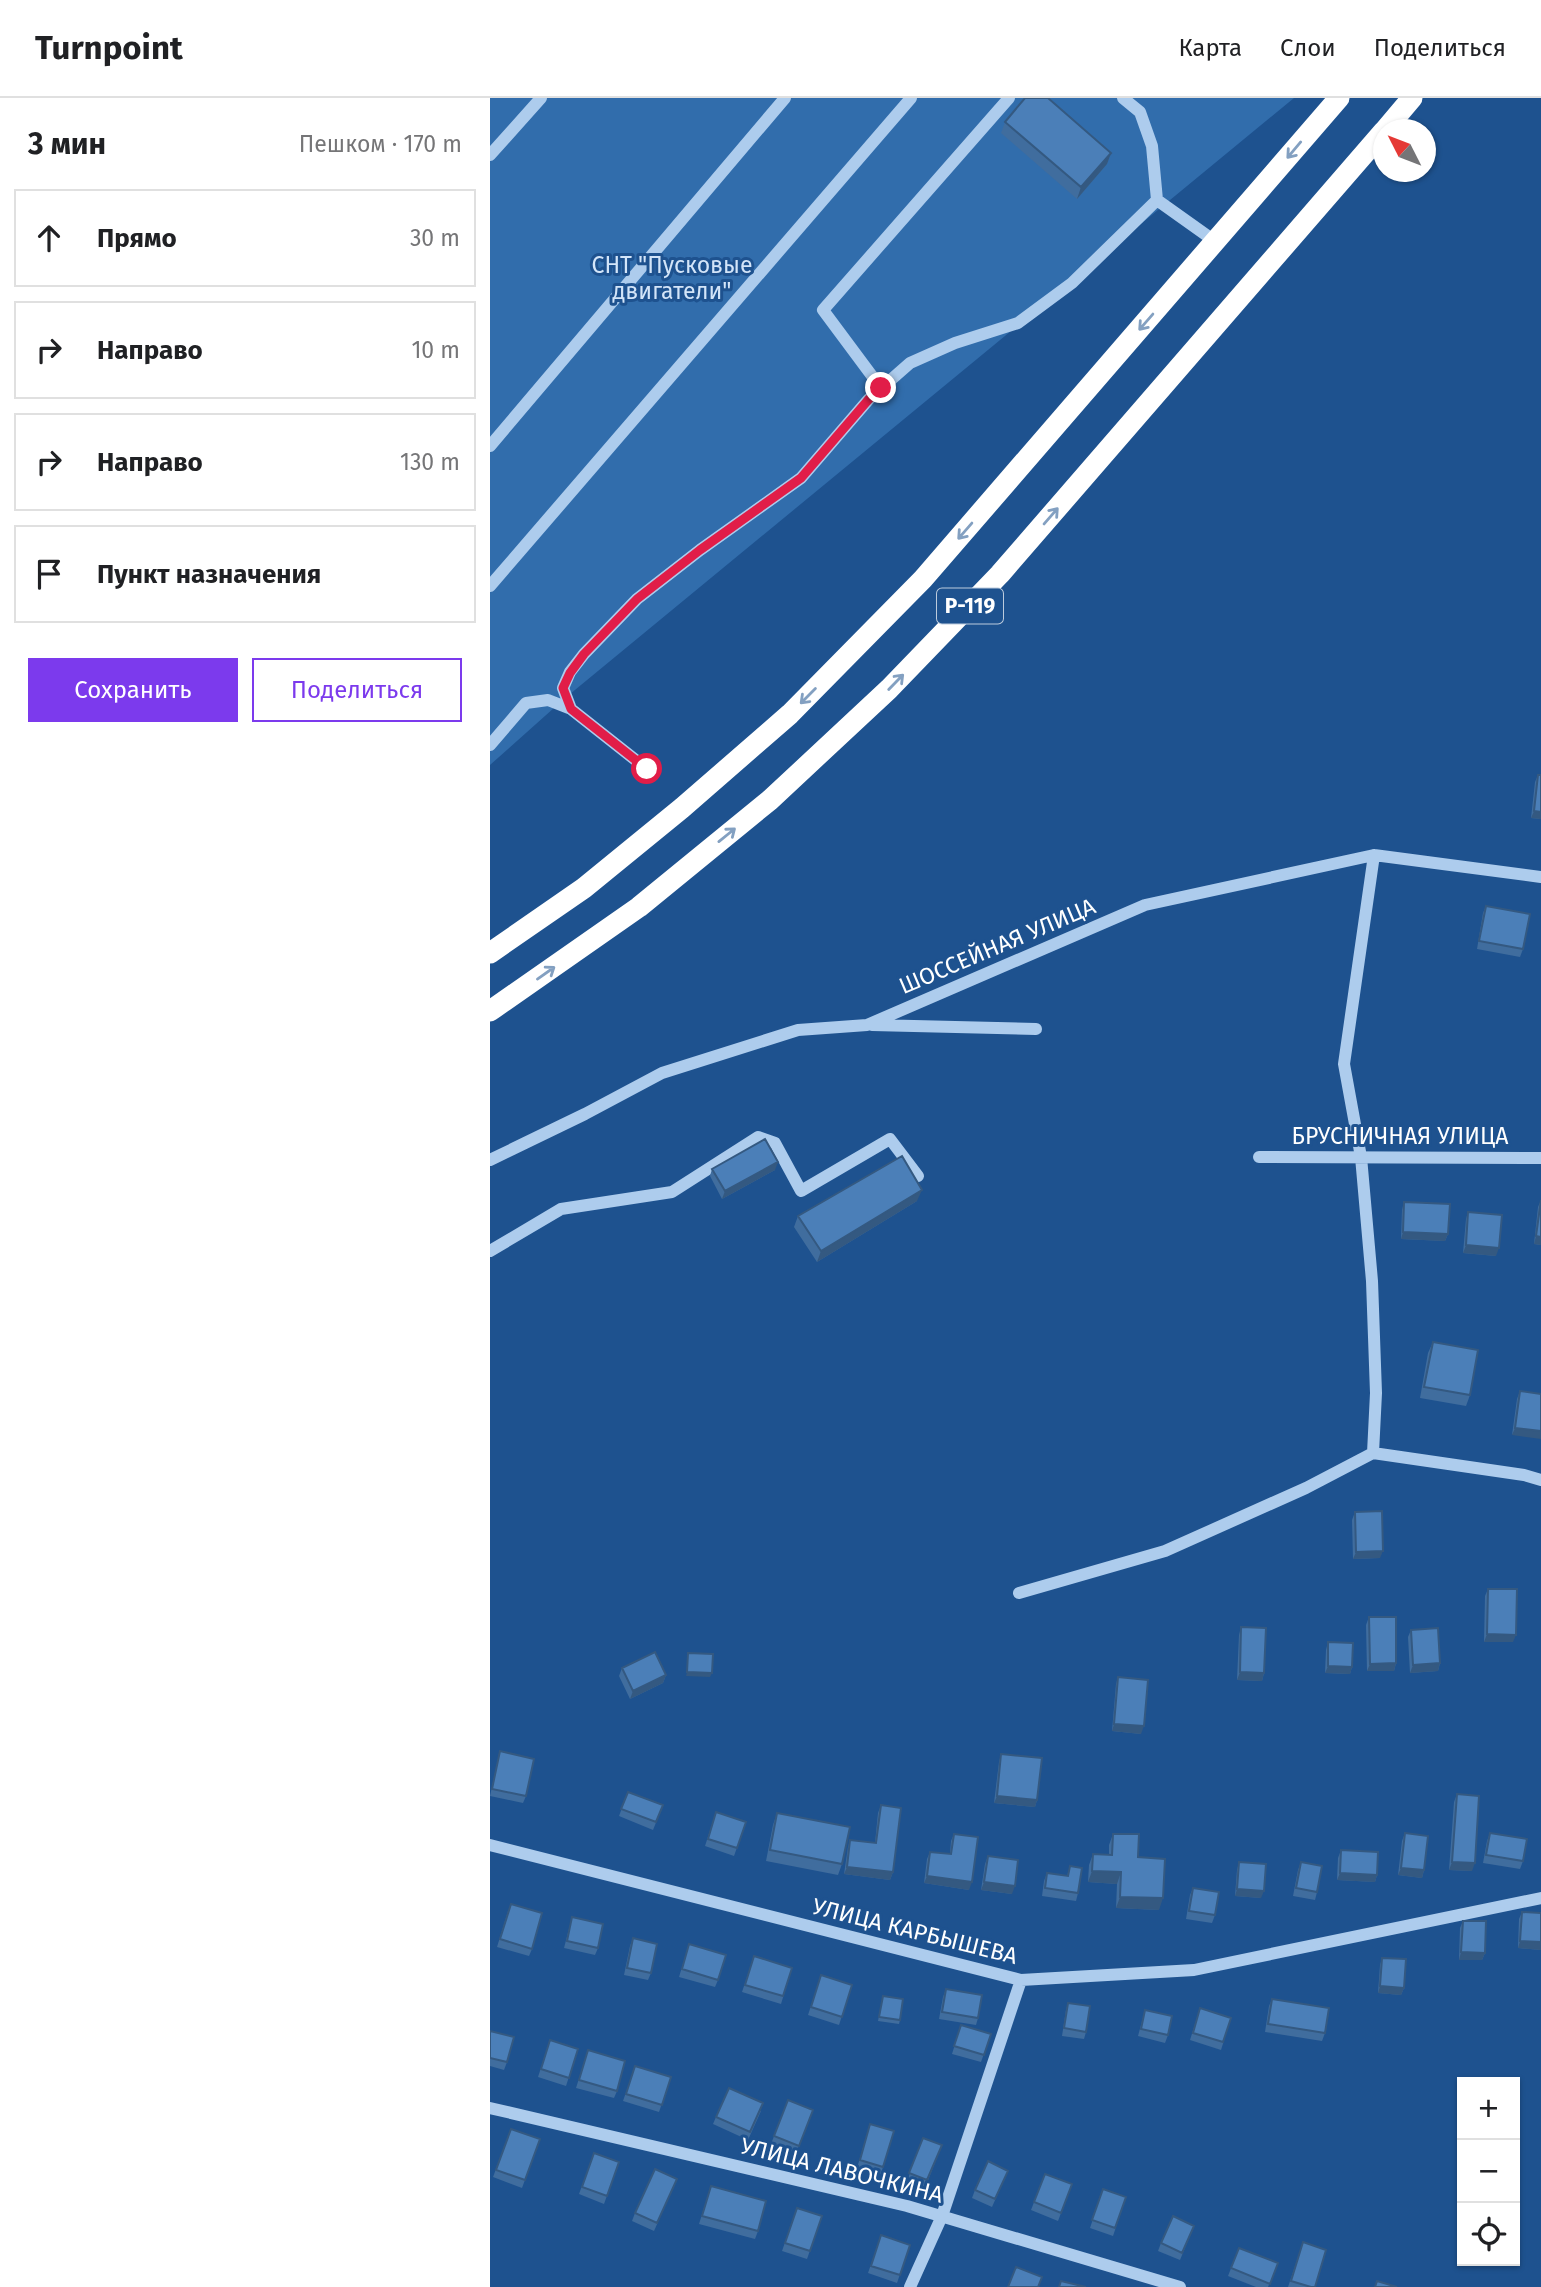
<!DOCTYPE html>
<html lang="ru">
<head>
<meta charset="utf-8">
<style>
	body { margin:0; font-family:"Fira Sans",sans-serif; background:#f6f6f6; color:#202124 }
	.controls { position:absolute; right:21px; bottom:21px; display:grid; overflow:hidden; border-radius:0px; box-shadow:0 2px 5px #0004 }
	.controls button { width:63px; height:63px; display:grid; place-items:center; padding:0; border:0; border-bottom:2px solid #e0e0e0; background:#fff; color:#202124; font:35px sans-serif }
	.compass { position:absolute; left:883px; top:21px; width:63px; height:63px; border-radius:50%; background:#fff; box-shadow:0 2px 5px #0004; rotate:312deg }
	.stop { position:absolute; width:21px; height:21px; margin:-16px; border:5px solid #e11d48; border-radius:50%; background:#fff }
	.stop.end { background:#e11d48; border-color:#fff; box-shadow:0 2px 7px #0008 }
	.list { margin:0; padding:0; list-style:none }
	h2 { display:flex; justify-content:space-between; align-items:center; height:91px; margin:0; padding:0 28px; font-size:30px }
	h2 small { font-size:23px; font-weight:400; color:#757577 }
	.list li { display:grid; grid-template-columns:46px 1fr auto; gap:21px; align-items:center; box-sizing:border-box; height:98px; margin:0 14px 14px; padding:0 14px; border:2px solid #e0e0e0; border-radius:0px }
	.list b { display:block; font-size:26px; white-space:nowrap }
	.list em { font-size:23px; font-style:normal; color:#757577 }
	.actions { display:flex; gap:14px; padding:21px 28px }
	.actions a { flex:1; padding:16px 0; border:2px solid #7c3aed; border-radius:0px; text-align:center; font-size:24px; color:#7c3aed }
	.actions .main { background:#7c3aed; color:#fff }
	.icon { flex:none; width:38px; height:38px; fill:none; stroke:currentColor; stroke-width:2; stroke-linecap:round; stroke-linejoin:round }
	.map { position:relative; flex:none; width:1051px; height:2189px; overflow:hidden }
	header { display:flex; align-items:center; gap:42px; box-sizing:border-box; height:98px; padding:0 35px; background:#fff; border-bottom:2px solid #e0e0e0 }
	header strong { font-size:33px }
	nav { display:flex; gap:38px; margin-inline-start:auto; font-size:24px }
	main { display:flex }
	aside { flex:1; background:#fff }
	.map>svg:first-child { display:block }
	.green { fill:#316dac }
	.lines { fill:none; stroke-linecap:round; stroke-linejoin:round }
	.minor { stroke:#adcced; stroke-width:12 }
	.highway { stroke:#fff; stroke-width:21 }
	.wall { fill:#406d9e }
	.shaded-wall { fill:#345981 }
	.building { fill:#4b7fb8; stroke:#345981; stroke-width:2 }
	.oneway { stroke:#83a0c1 }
	.route { stroke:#e11d48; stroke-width:9 }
	.labels { text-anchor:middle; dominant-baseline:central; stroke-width:6; stroke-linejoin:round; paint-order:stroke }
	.shield { fill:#1e528f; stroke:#bccbdd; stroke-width:2 }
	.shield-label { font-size:21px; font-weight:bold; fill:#fff }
	.park-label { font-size:23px; fill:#d3e5f9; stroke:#1e528f }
	.street-label { font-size:23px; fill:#fff; stroke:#1e528f }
</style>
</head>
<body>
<header>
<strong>Turnpoint</strong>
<nav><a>Карта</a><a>Слои</a><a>Поделиться</a></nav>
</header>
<main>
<aside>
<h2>3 мин<small>Пешком · 170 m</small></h2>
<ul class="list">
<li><svg class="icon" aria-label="ahead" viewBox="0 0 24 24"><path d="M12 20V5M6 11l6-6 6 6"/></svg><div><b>Прямо</b></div><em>30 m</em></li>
<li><svg class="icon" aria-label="right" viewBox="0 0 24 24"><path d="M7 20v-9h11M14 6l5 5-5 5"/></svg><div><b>Направо</b></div><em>10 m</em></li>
<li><svg class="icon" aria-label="right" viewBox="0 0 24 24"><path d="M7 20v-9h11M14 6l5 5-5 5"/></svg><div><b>Направо</b></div><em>130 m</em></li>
<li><svg class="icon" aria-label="arrive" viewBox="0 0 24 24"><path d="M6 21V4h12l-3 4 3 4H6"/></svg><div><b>Пункт назначения</b></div></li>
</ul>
<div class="actions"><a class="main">Сохранить</a><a>Поделиться</a></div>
</aside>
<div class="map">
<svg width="1051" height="2189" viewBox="0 0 1051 2189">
	<rect width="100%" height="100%" fill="#1e528f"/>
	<path class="green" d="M 0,0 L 804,0 L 74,601 L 0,667 Z"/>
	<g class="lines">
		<path class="minor" d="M 633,0 L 650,14 L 662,48 L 667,102
			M 0,57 L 51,0
			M 391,290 L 333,212 L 519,0
			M 0,348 L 295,0
			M 0,488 L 421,0
			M 81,611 L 73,590 L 80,574 L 94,556 L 147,501 L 210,452 L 311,380 L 379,301 L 420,265 L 465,245 L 528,225 L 582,185 L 667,102 L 726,144
			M 0,647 L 36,605 L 58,602 L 81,611 L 157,671
			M 884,757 L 854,966 L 871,1059 L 882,1183 L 886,1295 L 883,1355 L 1034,1377 L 1051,1382
			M 382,927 L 546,931
			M 769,1059 L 1051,1060
			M 0,1062 L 95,1016 L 172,975 L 308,932 L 377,927 L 655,807 L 884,757 L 1051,779
			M 0,1153 L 71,1111 L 182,1094 L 268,1039 L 285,1045 L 311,1093 L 400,1041 L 428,1078
			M 529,1495 L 675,1453 L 816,1390 L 883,1355
			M 0,1747 L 531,1882 L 704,1872 L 1051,1800
			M 0,2010 L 417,2108 L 690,2189
			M 420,2189 L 452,2118 L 531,1882"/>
		<path class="highway" d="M 895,32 L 922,0
			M 0,855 L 94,790 L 192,710 L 300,616 L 433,481 L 849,0
			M 0,913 L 149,809 L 280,702 L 399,591 L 510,476 L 894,33"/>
	</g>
	<path class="wall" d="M 515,24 L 621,55 L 617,66 L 587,101 L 511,35 Z
		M 1048,677 L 1051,721 L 1041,720 L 1045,684 Z
		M 996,808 L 1033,851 L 1030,859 L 987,851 L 993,815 Z
		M 222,1071 L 285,1072 L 232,1101 L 220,1078 Z
		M 1051,1102 L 1051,1147 L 1044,1146 L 1048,1109 Z
		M 427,1103 L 327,1164 L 304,1129 L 308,1118 Z
		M 914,1104 L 958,1136 L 955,1143 L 911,1141 L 912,1112 Z
		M 978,1114 L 1006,1158 L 973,1155 L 976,1121 Z
		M 943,1244 L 980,1297 L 976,1308 L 930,1300 L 938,1255 Z
		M 1030,1293 L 1051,1296 L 1022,1337 L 1027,1301 Z
		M 865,1414 L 890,1460 L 863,1461 L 862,1422 Z
		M 998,1491 L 1023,1544 L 994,1544 L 995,1498 Z
		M 879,1519 L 906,1565 L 904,1573 L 877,1573 L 876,1527 Z
		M 751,1529 L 774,1575 L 772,1583 L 747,1582 L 749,1537 Z
		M 921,1532 L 950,1565 L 948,1573 L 920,1575 L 918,1539 Z
		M 838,1544 L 862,1569 L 860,1576 L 835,1575 L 836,1552 Z
		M 132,1570 L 176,1577 L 173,1585 L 140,1601 L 129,1578 Z
		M 628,1579 L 651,1636 L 622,1633 L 626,1586 Z
		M 10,1653 L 36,1698 L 33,1705 L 0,1698 L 8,1661 Z
		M 511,1656 L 547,1702 L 545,1709 L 504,1705 L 509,1664 Z
		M 138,1694 L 173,1707 L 163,1732 L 129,1718 Z
		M 967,1696 L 982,1773 L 959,1772 L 964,1704 Z
		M 391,1707 L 403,1774 L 400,1782 L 354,1776 L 358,1749 L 360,1742 L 385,1745 L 388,1715 Z
		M 226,1714 L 256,1724 L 244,1758 L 215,1748 Z
		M 287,1715 L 352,1766 L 348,1777 L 276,1763 L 283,1727 Z
		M 915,1735 L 934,1772 L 932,1780 L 908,1777 L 912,1743 Z
		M 1000,1735 L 1033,1763 L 1030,1771 L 993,1765 L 997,1743 Z
		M 464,1736 L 479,1792 L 434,1785 L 437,1761 L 440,1754 L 460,1756 L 461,1743 Z
		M 623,1736 L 648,1759 L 669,1812 L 626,1810 L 627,1786 L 598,1784 L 599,1767 L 603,1756 L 619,1757 L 619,1747 Z
		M 851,1752 L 887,1777 L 885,1784 L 847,1782 L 848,1760 Z
		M 498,1758 L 522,1796 L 491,1792 L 495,1766 Z
		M 749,1764 L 771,1800 L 745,1798 L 747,1772 Z
		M 811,1764 L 827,1794 L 825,1802 L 803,1798 L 808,1772 Z
		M 580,1768 L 588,1795 L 586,1803 L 552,1798 L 554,1783 L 557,1775 L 577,1778 Z
		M 703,1790 L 725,1817 L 722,1825 L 696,1821 L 700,1797 Z
		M 18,1813 L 42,1851 L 39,1858 L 7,1849 Z
		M 1032,1814 L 1051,1815 L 1051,1852 L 1028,1850 L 1029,1821 Z
		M 82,1819 L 108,1850 L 105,1857 L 74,1850 Z
		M 973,1823 L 995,1855 L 992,1862 L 969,1862 L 970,1830 Z
		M 143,1840 L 161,1875 L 158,1882 L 134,1877 L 140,1848 Z
		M 199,1846 L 228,1882 L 225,1889 L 189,1879 Z
		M 264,1858 L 302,1870 L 291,1906 L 252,1894 Z
		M 892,1860 L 914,1890 L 911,1897 L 888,1895 L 890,1867 Z
		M 331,1877 L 362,1887 L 349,1927 L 318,1917 Z
		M 456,1891 L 488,1920 L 486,1927 L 449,1921 L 453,1899 Z
		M 393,1898 L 410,1922 L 409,1926 L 388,1923 Z
		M 782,1901 L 835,1935 L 832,1943 L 775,1934 L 779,1908 Z
		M 578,1905 L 596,1934 L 594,1941 L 572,1938 L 576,1912 Z
		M 710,1910 L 741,1920 L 731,1952 L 700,1942 Z
		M 655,1912 L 678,1937 L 675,1945 L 648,1938 Z
		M 471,1927 L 501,1936 L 491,1964 L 462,1956 Z
		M 0,1933 L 17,1964 L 14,1972 L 0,1968 Z
		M 60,1942 L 88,1951 L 76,1988 L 48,1979 Z
		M 98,1952 L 127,1993 L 124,2000 L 86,1990 Z
		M 145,1968 L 181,1979 L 169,2014 L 133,2003 Z
		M 298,2002 L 323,2012 L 306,2055 L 281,2046 Z
		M 271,2013 L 258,2042 L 223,2026 L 226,2019 Z
		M 380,2026 L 393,2069 L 391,2076 L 367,2070 Z
		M 21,2031 L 50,2041 L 32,2090 L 3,2079 Z
		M 433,2040 L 452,2047 L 435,2090 L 417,2083 Z
		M 104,2055 L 129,2064 L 114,2106 L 89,2096 Z
		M 518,2073 L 502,2109 L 482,2100 L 485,2092 Z
		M 555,2076 L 582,2086 L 568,2123 L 541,2112 Z
		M 187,2081 L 164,2133 L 142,2123 L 145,2115 Z
		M 221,2088 L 268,2133 L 265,2141 L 209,2126 Z
		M 613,2091 L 636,2099 L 623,2138 L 600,2130 Z
		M 307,2110 L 332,2118 L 317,2161 L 292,2153 Z
		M 704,2128 L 690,2162 L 668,2153 L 671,2145 Z
		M 391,2137 L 420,2147 L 407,2185 L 378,2175 Z
		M 813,2144 L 825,2189 L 798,2189 Z
		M 749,2150 L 788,2165 L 778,2189 L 766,2189 L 738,2178 Z"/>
	<path class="shaded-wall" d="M 621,55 L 617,66 L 587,101 L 591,89 Z
		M 1044,713 L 1051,714 L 1051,721 L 1041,720 Z
		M 288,1064 L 285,1072 L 232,1101 L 235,1093 Z
		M 432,1092 L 427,1103 L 327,1164 L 331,1153 Z
		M 913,1134 L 958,1136 L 955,1143 L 911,1141 Z
		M 1046,1138 L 1051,1139 L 1051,1147 L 1044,1146 Z
		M 976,1147 L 1009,1150 L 1006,1158 L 973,1155 Z
		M 1025,1330 L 1051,1333 L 1051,1341 L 1022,1337 Z
		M 893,1453 L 890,1460 L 863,1461 L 866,1454 Z
		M 997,1536 L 1026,1537 L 1023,1544 L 994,1544 Z
		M 906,1565 L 904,1573 L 877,1573 L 880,1566 Z
		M 950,1565 L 948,1573 L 920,1575 L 923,1567 Z
		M 838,1568 L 862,1569 L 860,1576 L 835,1575 Z
		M 197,1574 L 222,1575 L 220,1579 L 196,1578 Z
		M 750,1574 L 774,1575 L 772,1583 L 747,1582 Z
		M 176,1577 L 173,1585 L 140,1601 L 143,1593 Z
		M 624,1626 L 654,1628 L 651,1636 L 622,1633 Z
		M 507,1698 L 547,1702 L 545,1709 L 504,1705 Z
		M 962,1764 L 985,1765 L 982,1773 L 959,1772 Z
		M 357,1769 L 403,1774 L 400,1782 L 354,1776 Z
		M 911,1770 L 934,1772 L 932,1780 L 908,1777 Z
		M 602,1773 L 631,1774 L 627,1786 L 598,1784 Z
		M 850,1775 L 887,1777 L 885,1784 L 847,1782 Z
		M 437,1778 L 482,1784 L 479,1792 L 434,1785 Z
		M 494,1784 L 525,1788 L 522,1796 L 491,1792 Z
		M 747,1791 L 774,1793 L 771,1800 L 745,1798 Z
		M 630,1799 L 673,1800 L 669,1812 L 626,1810 Z
		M 1030,1843 L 1051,1844 L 1051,1852 L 1028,1850 Z
		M 971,1854 L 995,1855 L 992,1862 L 969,1862 Z
		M 890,1888 L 914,1890 L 911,1897 L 888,1895 Z"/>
	<path class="building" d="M 535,0 L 558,0 L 621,55 L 591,89 L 515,24 Z
		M 1048,677 L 1051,677 L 1051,714 L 1044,713 Z
		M 996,808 L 1040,816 L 1033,851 L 989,843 Z
		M 275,1041 L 288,1064 L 235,1093 L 222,1071 Z
		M 412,1058 L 432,1092 L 331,1153 L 308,1118 Z
		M 1051,1102 L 1051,1139 L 1046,1138 Z
		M 914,1104 L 960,1106 L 958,1136 L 913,1134 Z
		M 978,1114 L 1012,1117 L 1009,1150 L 976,1147 Z
		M 943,1244 L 988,1252 L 980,1297 L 934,1289 Z
		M 1030,1293 L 1051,1296 L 1051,1333 L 1025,1330 Z
		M 892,1413 L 893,1453 L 866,1454 L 865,1414 Z
		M 998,1491 L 1027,1491 L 1026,1537 L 997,1536 Z
		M 879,1519 L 906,1519 L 906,1565 L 880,1566 Z
		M 751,1529 L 776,1530 L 774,1575 L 750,1574 Z
		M 948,1530 L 950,1565 L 923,1567 L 921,1532 Z
		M 838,1544 L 863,1545 L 862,1569 L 838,1568 Z
		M 165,1554 L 176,1577 L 143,1593 L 132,1570 Z
		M 198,1555 L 223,1556 L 222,1575 L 197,1574 Z
		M 628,1579 L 658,1582 L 654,1628 L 624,1626 Z
		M 10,1653 L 44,1661 L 36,1698 L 2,1691 Z
		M 511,1656 L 552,1660 L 547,1702 L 507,1698 Z
		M 138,1694 L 173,1707 L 166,1724 L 131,1711 Z
		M 967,1696 L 989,1698 L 985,1765 L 962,1764 Z
		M 391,1707 L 411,1710 L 403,1774 L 357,1769 L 360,1742 L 386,1745 Z
		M 226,1714 L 256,1724 L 247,1750 L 218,1741 Z
		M 287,1715 L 360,1729 L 352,1766 L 280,1752 Z
		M 915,1735 L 938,1738 L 934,1772 L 911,1770 Z
		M 1000,1735 L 1037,1741 L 1033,1763 L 996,1757 Z
		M 464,1736 L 488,1739 L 482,1784 L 437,1778 L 440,1754 L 461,1756 Z
		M 623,1736 L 649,1736 L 648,1759 L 675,1761 L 673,1800 L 630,1799 L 631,1774 L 602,1773 L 603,1756 L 622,1757 Z
		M 851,1752 L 888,1754 L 887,1777 L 850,1775 Z
		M 498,1758 L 528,1762 L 525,1788 L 494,1784 Z
		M 749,1764 L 776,1766 L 774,1793 L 747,1791 Z
		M 811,1764 L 832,1768 L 827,1794 L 806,1790 Z
		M 580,1768 L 592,1770 L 588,1795 L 555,1790 L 557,1775 L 578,1778 Z
		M 703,1790 L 729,1794 L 725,1817 L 699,1813 Z
		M 21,1806 L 52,1815 L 42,1851 L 10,1841 Z
		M 1032,1814 L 1051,1815 L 1051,1844 L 1030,1843 Z
		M 82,1819 L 113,1826 L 108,1850 L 77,1843 Z
		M 973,1823 L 996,1823 L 995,1855 L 971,1854 Z
		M 143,1840 L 167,1846 L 161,1875 L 137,1870 Z
		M 199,1846 L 236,1857 L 228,1882 L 192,1871 Z
		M 264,1858 L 302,1870 L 293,1898 L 255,1887 Z
		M 892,1860 L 916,1861 L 914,1890 L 890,1888 Z
		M 331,1877 L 362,1887 L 352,1919 L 321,1909 Z
		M 456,1891 L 492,1897 L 488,1920 L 452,1914 Z
		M 393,1898 L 413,1901 L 410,1922 L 389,1919 Z
		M 782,1901 L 839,1910 L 835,1935 L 778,1926 Z
		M 578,1905 L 600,1908 L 596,1934 L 574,1930 Z
		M 710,1910 L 741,1920 L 733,1944 L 703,1935 Z
		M 655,1912 L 682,1918 L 678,1937 L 651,1931 Z
		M 471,1927 L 501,1936 L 494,1957 L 464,1948 Z
		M 0,1933 L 24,1939 L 17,1964 L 0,1960 Z
		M 60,1942 L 88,1951 L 79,1980 L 51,1971 Z
		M 98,1952 L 135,1963 L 127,1993 L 89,1982 Z
		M 145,1968 L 181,1979 L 172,2007 L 136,1996 Z
		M 239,1990 L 273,2005 L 260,2034 L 226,2019 Z
		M 298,2002 L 323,2012 L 309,2048 L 284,2038 Z
		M 380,2026 L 404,2033 L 393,2069 L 370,2062 Z
		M 21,2031 L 50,2041 L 35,2082 L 6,2072 Z
		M 433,2040 L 452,2047 L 437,2082 L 419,2075 Z
		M 104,2055 L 129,2064 L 117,2098 L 92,2089 Z
		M 498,2063 L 518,2073 L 505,2101 L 485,2092 Z
		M 165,2071 L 187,2081 L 167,2125 L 145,2115 Z
		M 555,2076 L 582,2086 L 571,2115 L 544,2104 Z
		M 221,2088 L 276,2103 L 268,2133 L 212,2118 Z
		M 613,2091 L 636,2099 L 625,2130 L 602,2122 Z
		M 307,2110 L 332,2118 L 320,2153 L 295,2145 Z
		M 683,2118 L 704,2128 L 692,2155 L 671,2145 Z
		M 391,2137 L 420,2147 L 410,2177 L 381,2168 Z
		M 813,2144 L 836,2152 L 825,2189 L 821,2189 L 801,2183 Z
		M 749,2150 L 788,2165 L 780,2186 L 741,2170 Z
		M 526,2169 L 552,2179 L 548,2189 L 518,2189 Z
		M 571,2183 L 596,2189 L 569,2189 Z
		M 887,2183 L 907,2189 L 885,2189 Z"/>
	<defs><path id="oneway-shaft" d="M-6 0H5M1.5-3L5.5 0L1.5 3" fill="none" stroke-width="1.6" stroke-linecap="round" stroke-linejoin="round" transform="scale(1.75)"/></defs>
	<g class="oneway">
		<use href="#oneway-shaft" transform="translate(804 52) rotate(130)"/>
		<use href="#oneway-shaft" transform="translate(656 224) rotate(131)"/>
		<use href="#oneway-shaft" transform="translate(561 418) rotate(-49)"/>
		<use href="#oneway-shaft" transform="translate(475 433) rotate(131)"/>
		<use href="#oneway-shaft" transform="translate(406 584) rotate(-46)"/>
		<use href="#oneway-shaft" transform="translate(318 598) rotate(135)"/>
		<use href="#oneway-shaft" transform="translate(237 737) rotate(-39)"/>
		<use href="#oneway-shaft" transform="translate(56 875) rotate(-35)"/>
	</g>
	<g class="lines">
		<path class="route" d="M 157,671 L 81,611 L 73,590 L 80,575 L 94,556 L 147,501 L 210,452 L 311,380 L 379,301 L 391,290"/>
	</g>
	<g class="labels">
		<rect class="shield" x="447" y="490.5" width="66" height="35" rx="5"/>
		<g class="shield-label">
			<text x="480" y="508">Р-119</text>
		</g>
		<g class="park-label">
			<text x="182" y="167">СНТ "Пусковые<tspan x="182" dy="26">двигатели"</tspan></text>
		</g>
		<g class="street-label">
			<text transform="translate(507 848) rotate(-23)">ШОССЕЙНАЯ УЛИЦА</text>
			<text x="910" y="1038">БРУСНИЧНАЯ УЛИЦА</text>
			<text transform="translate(425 1833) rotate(14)">УЛИЦА КАРБЫШЕВА</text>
			<text transform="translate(352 2072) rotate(14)">УЛИЦА ЛАВОЧКИНА</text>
		</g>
	</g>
</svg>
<div class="controls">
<button>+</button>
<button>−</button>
<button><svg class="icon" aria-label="locate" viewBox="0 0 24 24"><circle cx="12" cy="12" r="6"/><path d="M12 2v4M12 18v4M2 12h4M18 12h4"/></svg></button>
</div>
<svg class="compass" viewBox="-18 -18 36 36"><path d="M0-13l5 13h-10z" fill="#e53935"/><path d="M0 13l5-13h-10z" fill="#757577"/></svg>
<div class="stop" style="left:157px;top:671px"></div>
<div class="stop end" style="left:391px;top:290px"></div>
</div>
</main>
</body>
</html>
